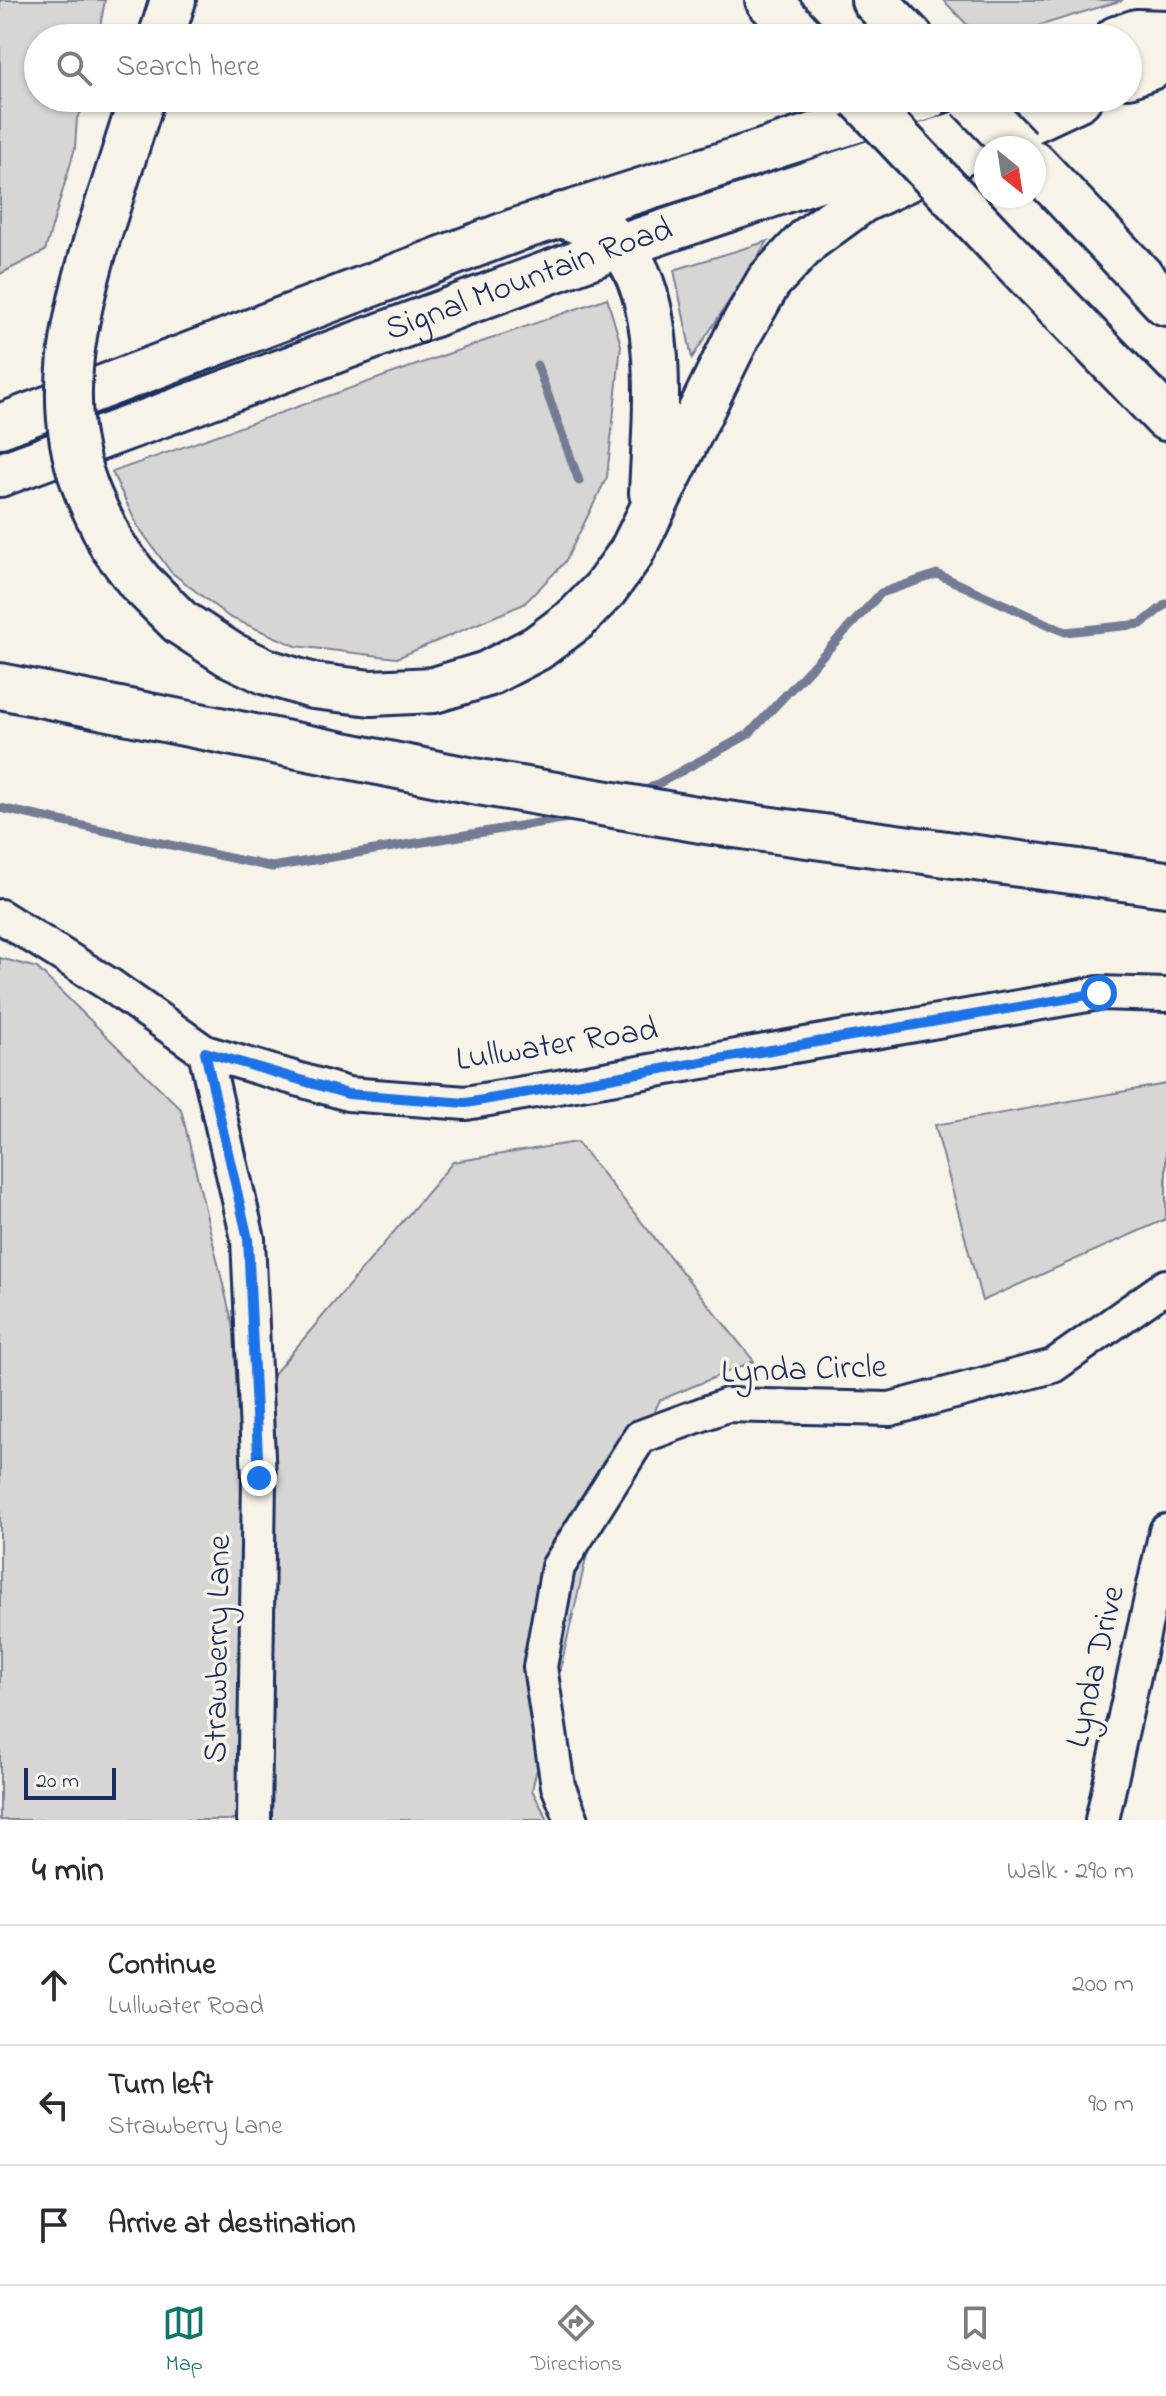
<!DOCTYPE html>
<html lang="en">
<head>
<meta charset="utf-8">
<style>
	body { margin:0; font-family:"Indie Flower",sans-serif; background:#f7f7f7; color:#2b2b33 }
	.compass { position:absolute; left:974px; top:136px; width:72px; height:72px; border-radius:50%; background:#fff; box-shadow:0 2px 6px #0004; rotate:150deg }
	.scale { position:absolute; left:24px; bottom:20px; width:92px; box-sizing:border-box; padding-left:8px; border:4px solid #1b2f5e; border-top:0; font-size:22px; line-height:28px; white-space:nowrap; color:#1b2f5e; -webkit-text-stroke:6px #f7f3e8; paint-order:stroke }
	.stop { position:absolute; width:24px; height:24px; margin:-18px; border:6px solid #1a73e8; border-radius:50%; background:#fff }
	.stop.end { background:#1a73e8; border-color:#fff; box-shadow:0 2px 8px #0008 }
	.list { margin:0; padding:0; list-style:none }
	h2 { display:flex; justify-content:space-between; align-items:center; height:104px; margin:0; padding:0 32px; font-size:34px }
	h2 small { font-size:26px; font-weight:400; color:#7c7c81 }
	.list li { display:grid; grid-template-columns:52px 1fr auto; gap:24px; align-items:center; box-sizing:border-box; height:120px; padding:0 32px; border-top:2px solid #e1e1e2 }
	.list b { display:block; font-size:30px; white-space:nowrap }
	.list p { margin:0; font-size:26px; white-space:nowrap; color:#7c7c81 }
	.list em { font-size:26px; font-style:normal; color:#7c7c81 }
	.icon { flex:none; width:44px; height:44px; fill:none; stroke:currentColor; stroke-width:2; stroke-linecap:round; stroke-linejoin:round }
	.map { position:relative; flex:none; width:1166px; height:1820px; overflow:hidden }
	.search { position:absolute; background:#fff; box-shadow:0 2px 6px #0004; left:24px; right:24px; top:24px; height:88px; display:flex; align-items:center; gap:20px; box-sizing:border-box; padding:0 28px; border-radius:44px; color:#7c7c81; font-size:30px }
	.sheet { height:464px; background:#fff }
	nav { display:flex; justify-content:space-around; align-items:center; box-sizing:border-box; height:112px; border-top:2px solid #e1e1e2; background:#fff; font-size:22px; color:#7c7c81 }
	nav a { display:grid; justify-items:center; gap:4px }
	nav .on { color:#0f766e }
	.map>svg:first-child { display:block }
	.green { fill:#d7d6d4; stroke:#798299; stroke-width:2 }
	.lines { fill:none; stroke-linecap:round; stroke-linejoin:round }
	.stream { stroke:#727c95; stroke-width:9 }
	.minor-casing { stroke:#1b2f5e; stroke-width:38 }
	.major-casing { stroke:#1b2f5e; stroke-width:48 }
	.highway-casing { stroke:#1b2f5e; stroke-width:50 }
	.minor { stroke:#f7f3e8; stroke-width:32 }
	.major { stroke:#f7f3e8; stroke-width:42 }
	.highway { stroke:#f7f3e8; stroke-width:44 }
	.highway-bridge-casing { stroke:#1b2f5e; stroke-width:50; stroke-linecap:butt }
	.highway-bridge { stroke:#f7f3e8; stroke-width:44 }
	.route { stroke:#1a73e8; stroke-width:10 }
	.labels { text-anchor:middle; dominant-baseline:central; stroke-width:7; stroke-linejoin:round; paint-order:stroke }
	.street-label { font-size:34px; fill:#1b2f5e; stroke:#f7f3e8 }
</style>
</head>
<body>
<div class="map">
<svg width="1166" height="1820" viewBox="0 0 1166 1820">
	<rect width="100%" height="100%" fill="#f7f3e8"/>
	<filter id="ink" filterUnits="userSpaceOnUse"><feTurbulence type="fractalNoise" baseFrequency=".0125" numOctaves="2"/><feDisplacementMap in="SourceGraphic" scale="16" xChannelSelector="R" yChannelSelector="G"/><feConvolveMatrix kernelMatrix="1 2 1 2 8 2 1 2 1" color-interpolation-filters="sRGB"/></filter>
	<g filter="url(#ink)">
		<path class="green" d="M 0,0 L 105,0 L 98,38 L 38,38 L 38,98 L 87,98 L 86,105 L 77,118 L 75,148 L 45,251 L 0,274 Z
			M 943,0 L 1123,0 L 999,38 L 980,38 Z
			M 768,241 L 692,358 L 674,270 Z
			M 607,298 L 621,345 L 607,477 L 565,562 L 524,604 L 397,658 L 296,646 L 229,617 L 171,572 L 137,525 L 112,472 Z
			M 0,958 L 37,968 L 181,1109 L 251,1401 L 453,1162 L 577,1142 L 754,1361 L 660,1400 L 589,1546 L 532,1790 L 548,1820 L 0,1820 Z
			M 1166,1084 L 1166,1219 L 982,1301 L 935,1125 Z"/>
		<g class="lines">
			<path class="stream" d="M 537,365 L 579,481
				M 643,792 L 749,734 L 881,593 L 937,574 L 1065,632 L 1141,624 L 1166,604
				M 0,808 L 272,867 L 574,817"/>
			<defs>
				<path id="minor" d="M 0,916 L 110,985 L 205,1052 L 348,1094 L 466,1103 L 1099,993 L 1166,995
					M 205,1052 L 248,1239 L 259,1478 L 254,1820
					M 572,1820 L 558,1786 L 540,1667 L 558,1567 L 640,1437 L 727,1405 L 890,1409 L 1053,1366 L 1166,1286
					M 1102,1820 L 1166,1531"/>
				<g id="major">
					<path d="M 1116,38 L 1137,31 L 1166,32"/>
					<path d="M 1128,76 L 1151,68 L 1166,59"/>
					<path d="M 0,426 L 516,230 L 928,98"/>
					<path id="s1" d="M 0,475 L 621,246 L 994,121"/>
				</g>
				<path id="highway" d="M 768,0 L 803,38
					M 874,0 L 911,38
					M 161,38 L 173,0
					M 1034,164 L 1166,303
					M 563,215 C 582,223 609,231 622,247 C 668,306 655,422 652,493
					M 97,239 L 142,98
					M 998,244 L 1166,418
					M 112,545 L 139,581 L 180,622 L 229,654 L 267,672 L 313,686 L 371,693 L 434,690 L 487,674 L 537,648 L 577,618 L 605,589 L 631,553 L 738,335 L 769,281 L 809,239 L 862,200 L 1079,98
					M 0,686 L 473,781 L 713,822 L 1166,884"/>
			</defs>
			<use href="#minor" class="minor-casing"/>
			<use href="#major" class="major-casing"/>
			<use href="#highway" class="highway-casing"/>
			<use href="#minor" class="minor"/>
			<use href="#major" class="major"/>
			<use href="#highway" class="highway"/>
			<defs>
				<path id="highway-bridge" d="M 860,98 L 998,244
					M 970,98 L 1018,148
					M 97,239 C 74,318 54,402 84,483 C 91,504 103,524 112,545"/>
			</defs>
			<use href="#highway-bridge" class="highway-bridge-casing"/>
			<use href="#highway-bridge" class="highway-bridge"/>
		</g>
	</g>
	<g class="lines" filter="url(#ink)">
		<path class="route" d="M 259,1478 L 248,1239 L 205,1052 L 348,1094 L 466,1103 L 1099,993"/>
	</g>
	<g class="labels">
		<g class="street-label">
			<text stroke="none"><textPath href="#s1" startOffset="564">Signal Mountain Road</textPath></text>
			<text transform="translate(557 1046) rotate(-9)">Lullwater Road</text>
			<text transform="translate(804 1371) rotate(-2)">Lynda Circle</text>
			<text transform="translate(219 1649) rotate(-89)">Strawberry Lane</text>
			<text transform="translate(1097 1667) rotate(-77)">Lynda Drive</text>
		</g>
	</g>
</svg>
<svg class="compass" viewBox="-18 -18 36 36"><path d="M0-13l5 13h-10z" fill="#e53935"/><path d="M0 13l5-13h-10z" fill="#7c7c81"/></svg>
<div class="scale">20 m</div>
<div class="stop" style="left:1099px;top:993px"></div>
<div class="stop end" style="left:259px;top:1478px"></div>
<div class="search"><svg class="icon" aria-label="search" viewBox="0 0 24 24"><circle cx="10" cy="10" r="6"/><path d="M15 15l6 6"/></svg>Search here</div>
</div>
<section class="sheet">
<h2>4 min<small>Walk · 290 m</small></h2>
<ul class="list">
<li><svg class="icon" aria-label="ahead" viewBox="0 0 24 24"><path d="M12 20V5M6 11l6-6 6 6"/></svg><div><b>Continue</b><p>Lullwater Road</p></div><em>200 m</em></li>
<li><svg class="icon" aria-label="left" viewBox="0 0 24 24"><path d="M17 20v-9H6M10 6l-5 5 5 5"/></svg><div><b>Turn left</b><p>Strawberry Lane</p></div><em>90 m</em></li>
<li><svg class="icon" aria-label="arrive" viewBox="0 0 24 24"><path d="M6 21V4h12l-3 4 3 4H6"/></svg><div><b>Arrive at destination</b></div></li>
</ul>
</section>
<nav>
<a class="on"><svg class="icon" aria-label="map" viewBox="0 0 24 24"><path d="M3 6l6-2 6 2 6-2v14l-6 2-6-2-6 2zM9 4v14M15 6v14"/></svg>Map</a>
<a><svg class="icon" aria-label="directions" viewBox="0 0 24 24"><path d="M12 3l9 9-9 9-9-9zM9 14v-3h6M13 9l2 2-2 2"/></svg>Directions</a>
<a><svg class="icon" aria-label="saved" viewBox="0 0 24 24"><path d="M7 4h10v16l-5-4-5 4z"/></svg>Saved</a>
</nav>
</body>
</html>
